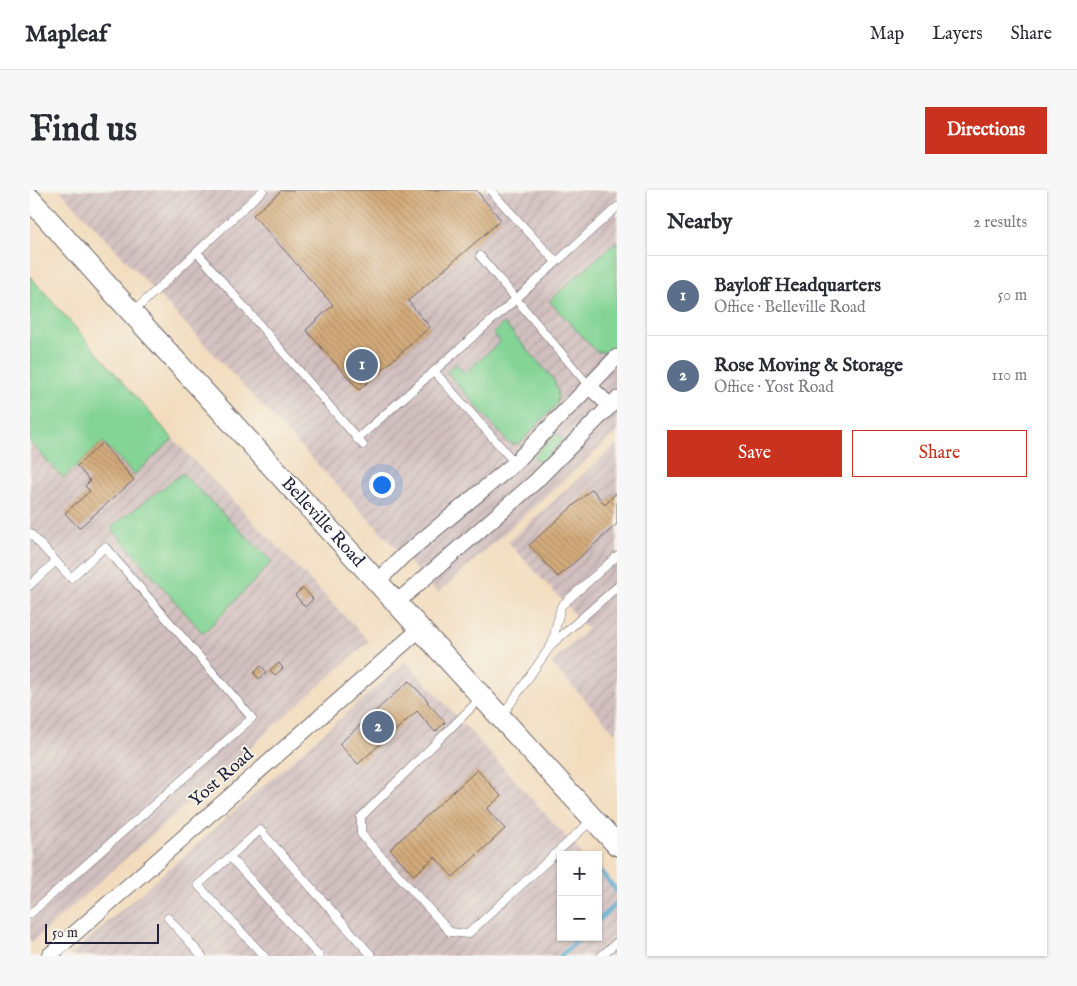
<!DOCTYPE html>
<html lang="en">
<head>
<meta charset="utf-8">
<style>
	body { margin:0; font-family:"IM FELL English",serif; background:#f7f7f7; color:#2b2b33 }
	.controls { position:absolute; right:15px; bottom:15px; display:grid; overflow:hidden; border-radius:0px; box-shadow:0 1px 4px #0004 }
	.controls button { width:45px; height:45px; display:grid; place-items:center; padding:0; border:0; border-bottom:1px solid #e1e1e2; background:#fff; color:#2b2b33; font:25px sans-serif }
	.scale { position:absolute; left:15px; bottom:12px; width:114px; box-sizing:border-box; padding-left:5px; border:2px solid #22223b; border-top:0; font-size:14px; line-height:18px; white-space:nowrap; color:#22223b; -webkit-text-stroke:4px #f7f3e8; paint-order:stroke }
	.you { position:absolute; left:351px; top:294px; width:18px; height:18px; margin:-12px; border:4px solid #fff; border-radius:50%; background:#1a73e8; box-shadow:0 0 0 8px #1a73e833 }
	.badge { display:grid; place-items:center; width:32px; height:32px; border-radius:50%; background:#c8321e; color:#fff; font-size:16px; font-weight:700 }
	.pin { position:absolute; translate:-50% -50%; border:2px solid #fff; box-shadow:0 1px 5px #0006 }
	.list { margin:0; padding:0; list-style:none }
	h2 { display:flex; justify-content:space-between; align-items:center; height:65px; margin:0; padding:0 20px; font-size:21px }
	h2 small { font-size:16px; font-weight:400; color:#7c7c81 }
	.list li { display:grid; grid-template-columns:32px 1fr auto; gap:15px; align-items:center; box-sizing:border-box; height:80px; padding:0 20px; border-top:1px solid #e1e1e2 }
	.list b { display:block; font-size:19px; white-space:nowrap }
	.list p { margin:0; font-size:16px; white-space:nowrap; color:#7c7c81 }
	.list em { font-size:16px; font-style:normal; color:#7c7c81 }
	.actions { display:flex; gap:10px; padding:15px 20px }
	.actions a { flex:1; padding:11px 0; border:1px solid #c8321e; border-radius:0px; text-align:center; font-size:18px; color:#c8321e }
	.actions .main { background:#c8321e; color:#fff }
	.map { position:relative; flex:none; width:587px; height:766px; overflow:hidden; border-radius:0px }
	header { display:flex; align-items:center; gap:30px; box-sizing:border-box; height:70px; padding:0 25px; background:#fff; border-bottom:1px solid #e1e1e2 }
	header strong { font-size:24px }
	nav { display:flex; gap:28px; margin-inline-start:auto; font-size:18px }
	.intro { display:flex; align-items:center; justify-content:space-between; box-sizing:border-box; height:120px; padding:0 30px }
	h1 { margin:0; font-size:35px }
	.button { padding:12px 22px; border-radius:0px; background:#c8321e; color:#fff; font-size:18px; font-weight:700 }
	main { display:flex; gap:30px; padding:0 30px }
	aside { flex:1; background:#fff; border-radius:0px; box-shadow:0 1px 4px #0004 }
	.map>svg:first-child { display:block }
	.industrial { fill:url(#industrial-furrows) }
	.green { fill:#83d495; stroke:#527b68 }
	.lines { fill:none; stroke-linecap:round; stroke-linejoin:round }
	.stream { stroke:#54abd1; stroke-width:4.5 }
	.building { fill:url(#building-back-hatch) }
	.lane-casing { stroke:#6b6368; stroke-width:9 }
	.street-casing { stroke:#6b6368; stroke-width:17 }
	.secondary-casing { stroke:#6b6368; stroke-width:23 }
	.lane { stroke:#fff; stroke-width:8 }
	.street { stroke:#fff; stroke-width:15 }
	.secondary { stroke:#fff; stroke-width:21 }
	.labels { text-anchor:middle; dominant-baseline:central; stroke-width:4; stroke-linejoin:round; paint-order:stroke }
	.street-label { font-size:18px; fill:#22223b; stroke:#f7f3e8 }
</style>
</head>
<body>
<header>
<strong>Mapleaf</strong>
<nav><a>Map</a><a>Layers</a><a>Share</a></nav>
</header>
<div class="intro"><h1>Find us</h1><a class="button">Directions</a></div>
<main>
<div class="map">
<svg width="587" height="766" viewBox="0 0 587 766">
	<defs>
		<pattern id="industrial-furrows" width="10" height="10" patternUnits="userSpaceOnUse" patternTransform="scale(1.25)"><rect width="10" height="10" fill="#d1bfbf"/><path d="M-1 1l2-2M0 10L10 0M9 11l2-2" fill="none" stroke="#b3a4a5"/></pattern>
		<pattern id="building-back-hatch" width="6" height="6" patternUnits="userSpaceOnUse" patternTransform="scale(1.25)"><rect width="6" height="6" fill="#d4ac7b"/><path d="M-1 5l2 2M0 0l6 6M5-1l2 2" fill="none" stroke="#ac8c66"/></pattern>
	</defs>
	<rect width="100%" height="100%" fill="#f7f3e8"/>
	<filter id="ink" filterUnits="userSpaceOnUse"><feTurbulence type="fractalNoise" baseFrequency=".02" numOctaves="2"/><feDisplacementMap in="SourceGraphic" scale="10" xChannelSelector="R" yChannelSelector="G"/><feConvolveMatrix kernelMatrix="1 2 1 2 8 2 1 2 1" color-interpolation-filters="sRGB"/></filter>
	<filter id="wash" filterUnits="userSpaceOnUse"><feTurbulence type="fractalNoise" baseFrequency=".0096" numOctaves="4" result="noise"/><feDisplacementMap in="SourceGraphic" scale="20" xChannelSelector="R" yChannelSelector="G"/><feGaussianBlur stdDeviation="1.12" result="paint"/><feColorMatrix in="noise" values="0 0 0 0 0 0 0 0 0 0 0 0 0 0 0 0 0 1.4 0 .05"/><feComposite in="paint" operator="in"/></filter>
	<g filter="url(#wash)">
		<rect width="100%" height="100%" fill="#f2dcbd"/>
		<path class="industrial" d="M 30,0 L 587,0 L 587,242 L 408,403 Z
			M 143,249 L 339,451 L 0,754 L 0,252 L 33,288 L 73,251 L 104,285 Z
			M 587,254 L 587,545 L 521,473 L 558,439 L 478,352 Z
			M 376,471 L 553,665 L 531,665 L 531,747 L 568,747 L 568,682 L 587,702 L 587,766 L 39,766 Z"/>
		<path class="green" d="M 587,51 L 587,154 L 579,162 L 567,162 L 519,111 Z
			M 0,86 L 143,249 L 104,285 L 73,252 L 33,288 L 0,252 Z
			M 474,133 L 524,190 L 528,201 L 527,214 L 489,254 L 484,254 L 478,252 L 417,182 L 425,173 L 435,183 L 470,152 L 463,143 Z
			M 527,243 L 533,250 L 511,273 L 503,266 Z
			M 153,283 L 160,291 L 242,372 L 174,443 L 170,440 L 82,339 L 82,336 Z"/>
		<g class="lines">
			<path class="stream" d="M 571,682 L 587,701
				M 568,731 L 587,713
				M 531,766 L 551,747"/>
		</g>
		<g id="blocks">
			<path class="building" d="M 252,0 L 446,0 L 471,30 L 378,111 L 400,137 L 329,200 L 276,140 L 303,115 L 223,25 Z
				M 72,253 L 104,290 L 49,338 L 35,323 L 60,301 L 55,296 L 60,291 L 47,276 Z
				M 562,299 L 575,315 L 587,302 L 587,334 L 528,387 L 499,355 Z
				M 273,398 L 283,409 L 275,417 L 265,405 Z
				M 249,473 L 253,478 L 245,485 L 240,480 Z
				M 231,476 L 237,482 L 229,489 L 224,483 Z
				M 379,491 L 398,511 L 397,512 L 415,532 L 405,542 L 387,521 L 328,574 L 309,554 Z
				M 447,580 L 471,606 L 457,619 L 475,639 L 423,687 L 405,667 L 384,685 L 360,659 Z"/>
		</g>
	</g>
	<g filter="url(#ink)">
		<use href="#blocks" fill-opacity="0" stroke="#6b6368" stroke-width="1"/>
		<g class="lines">
			<defs>
				<path id="lane" d="M 460,0 L 526,72
					M 167,62 L 333,255
					M 450,66 L 559,196
					M 103,122 L 233,0
					M 404,181 L 485,273
					M 327,249 L 486,109 L 587,17
					M 0,343 L 41,388 L 75,357 L 222,528 L 0,724
					M 0,395 L 26,371
					M 522,454 L 587,397
					M 451,508 L 331,627 L 331,644 L 420,742 L 438,744 L 562,630
					M 472,526 L 522,454 L 531,416 L 587,366
					M 200,667 L 289,766
					M 138,728 L 172,766
					M 234,766 L 168,695 L 230,640 L 342,766
					M 571,766 L 587,752"/>
				<path id="street" d="M 559,196 L 580,216
					M 347,392 L 373,366 L 485,273 L 587,167
					M 366,413 L 505,292 L 587,209
					M 19,766 L 390,439"/>
				<g id="secondary">
					<path id="s1" d="M 0,9 L 83,102 L 587,655"/>
				</g>
			</defs>
			<use href="#lane" class="lane-casing"/>
			<use href="#street" class="street-casing"/>
			<use href="#secondary" class="secondary-casing"/>
			<use href="#lane" class="lane"/>
			<use href="#street" class="street"/>
			<use href="#secondary" class="secondary"/>
		</g>
	</g>
	<g class="labels">
		<g class="street-label">
			<text stroke="none"><textPath href="#s1" startOffset="436">Belleville Road</textPath></text>
			<text transform="translate(192 588) rotate(-41)">Yost Road</text>
		</g>
	</g>
</svg>
<div class="controls">
<button>+</button>
<button>−</button>
</div>
<div class="scale">50 m</div>
<div class="you"></div>
<div class="pin badge" style="left:332px;top:175px;background:#5c6f8a">1</div>
<div class="pin badge" style="left:348px;top:537px;background:#5c6f8a">2</div>
</div>
<aside>
<h2>Nearby<small>2 results</small></h2>
<ul class="list">
<li><span class="badge" style="background:#5c6f8a">1</span><div><b>Bayloff Headquarters</b><p>Office · Belleville Road</p></div><em>50 m</em></li>
<li><span class="badge" style="background:#5c6f8a">2</span><div><b>Rose Moving &amp; Storage</b><p>Office · Yost Road</p></div><em>110 m</em></li>
</ul>
<div class="actions"><a class="main">Save</a><a>Share</a></div>
</aside>
</main>
</body>
</html>
